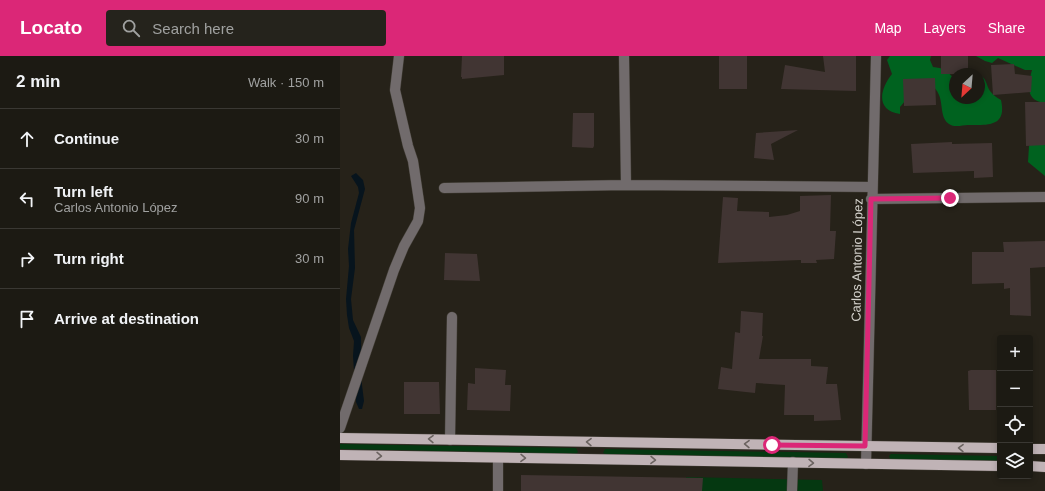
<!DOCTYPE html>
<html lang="en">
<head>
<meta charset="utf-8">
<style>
	body { margin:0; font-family:Helvetica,sans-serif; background:#25231c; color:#f1f3f6 }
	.controls { position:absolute; right:12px; bottom:12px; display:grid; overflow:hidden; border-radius:4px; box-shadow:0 2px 6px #0003 }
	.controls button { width:36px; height:36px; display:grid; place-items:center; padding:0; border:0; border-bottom:1px solid #3a3833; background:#1c1a13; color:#f1f3f6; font:20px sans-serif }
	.compass { position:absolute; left:609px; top:12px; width:36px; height:36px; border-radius:50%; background:#1c1a13; box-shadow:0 2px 6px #0003; rotate:206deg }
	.stop { position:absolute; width:12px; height:12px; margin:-9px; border:3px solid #db2777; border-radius:50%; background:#fff }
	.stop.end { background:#db2777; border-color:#fff; box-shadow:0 1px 4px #0008 }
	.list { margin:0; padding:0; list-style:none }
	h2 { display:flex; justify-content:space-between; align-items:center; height:52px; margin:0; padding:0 16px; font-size:17px }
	h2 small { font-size:13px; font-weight:400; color:#a0a1a0 }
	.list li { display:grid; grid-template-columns:26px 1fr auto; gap:12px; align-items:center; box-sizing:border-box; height:60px; padding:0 16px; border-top:1px solid #3a3833 }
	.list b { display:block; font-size:15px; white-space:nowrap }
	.list p { margin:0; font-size:13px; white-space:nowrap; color:#a0a1a0 }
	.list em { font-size:13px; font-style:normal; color:#a0a1a0 }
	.icon { flex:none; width:22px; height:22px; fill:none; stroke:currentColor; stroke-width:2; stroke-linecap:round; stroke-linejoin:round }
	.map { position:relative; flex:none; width:705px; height:435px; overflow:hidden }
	header { display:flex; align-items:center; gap:24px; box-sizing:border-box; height:56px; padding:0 20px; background:#db2777; color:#fff }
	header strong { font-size:19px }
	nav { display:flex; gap:22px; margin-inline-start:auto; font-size:14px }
	.search { width:280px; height:36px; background:#25231c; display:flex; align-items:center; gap:10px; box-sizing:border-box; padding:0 14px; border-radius:4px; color:#a0a1a0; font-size:15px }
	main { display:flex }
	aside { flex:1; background:#1c1a13 }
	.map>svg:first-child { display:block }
	.green { fill:#053811 }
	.forest { fill:#00621f }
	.water { fill:#07141d }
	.building { fill:#413533 }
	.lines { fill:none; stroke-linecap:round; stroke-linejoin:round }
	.minor-casing { stroke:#423e36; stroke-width:11 }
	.major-casing { stroke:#423e36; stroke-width:11 }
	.minor { stroke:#716b6c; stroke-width:10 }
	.major { stroke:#c0b3b6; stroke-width:10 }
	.oneway { stroke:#6b6360 }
	.route { stroke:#db2777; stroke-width:5 }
	.labels { text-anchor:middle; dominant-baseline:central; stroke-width:3; stroke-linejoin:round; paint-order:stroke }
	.street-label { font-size:13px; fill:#d5d3cd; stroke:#262219 }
</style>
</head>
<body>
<header>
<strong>Locato</strong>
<div class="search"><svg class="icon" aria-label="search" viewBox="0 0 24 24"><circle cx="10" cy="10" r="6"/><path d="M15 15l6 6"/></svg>Search here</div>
<nav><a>Map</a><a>Layers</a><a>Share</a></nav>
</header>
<main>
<aside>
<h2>2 min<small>Walk · 150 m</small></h2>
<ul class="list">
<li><svg class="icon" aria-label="ahead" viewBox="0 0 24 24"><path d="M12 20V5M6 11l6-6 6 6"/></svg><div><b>Continue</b></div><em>30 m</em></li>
<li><svg class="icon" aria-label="left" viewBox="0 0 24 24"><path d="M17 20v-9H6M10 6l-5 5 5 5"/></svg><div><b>Turn left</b><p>Carlos Antonio López</p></div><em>90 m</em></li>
<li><svg class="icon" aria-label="right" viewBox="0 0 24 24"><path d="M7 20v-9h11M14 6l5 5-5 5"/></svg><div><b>Turn right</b></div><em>30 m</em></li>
<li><svg class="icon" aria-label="arrive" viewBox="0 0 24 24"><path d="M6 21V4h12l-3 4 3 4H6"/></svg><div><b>Arrive at destination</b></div></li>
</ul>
</aside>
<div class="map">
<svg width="705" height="435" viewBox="0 0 705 435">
	<rect width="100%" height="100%" fill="#262219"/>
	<path class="green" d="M 0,388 L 236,392 L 238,396 L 236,398 L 0,393 Z
		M 265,393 L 506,397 L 508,401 L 506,403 L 265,398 L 263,397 Z
		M 551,398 L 660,400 L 660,405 L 550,403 L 549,400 Z
		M 346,421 L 482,424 L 483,435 L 347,435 Z"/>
	<path class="forest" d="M 550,0 L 591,0 L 590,4 L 593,11 C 603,12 607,14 613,22 L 615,22 L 615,42 L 639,42 L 639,19 C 647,22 646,29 650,35 C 653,39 657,42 661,44 C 667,71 648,69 628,69 C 622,69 615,72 609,68 C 600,62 603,48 599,39 C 597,34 594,31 590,27 L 565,45 L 560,51 L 560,58 C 535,54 540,33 552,18 L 547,4 Z
		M 636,0 L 705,0 L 705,47 C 685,45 688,29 692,14 L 685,14 L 658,2 L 652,7 L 645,5 Z
		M 705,77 L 705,120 L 688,106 L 689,90 Z"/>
	<path class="water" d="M 16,117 L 23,124 L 25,133 L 14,174 L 15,212 L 11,243 L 13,264 L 21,281 L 22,329 L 24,345 L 22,353 L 19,353 L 16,346 L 13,300 L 14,285 L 9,272 L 7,259 L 6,243 L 9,210 L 8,193 L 11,167 L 19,137 L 18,131 L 11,120 Z"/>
	<path class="building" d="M 122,0 L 164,0 L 164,19 L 122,23 L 122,21 L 121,21 Z
		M 379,0 L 407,0 L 407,33 L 379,33 Z
		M 483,0 L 516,0 L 516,35 L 441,33 L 445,9 L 485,16 Z
		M 601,0 L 628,0 L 628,18 L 601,18 Z
		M 674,8 L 675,18 L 692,20 L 691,36 L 653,39 L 651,9 Z
		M 595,22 L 596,49 L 564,50 L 563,23 Z
		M 685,46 L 705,46 L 705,89 L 686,90 Z
		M 233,57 L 254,57 L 254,90 L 253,92 L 232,91 Z
		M 458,74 L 431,88 L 434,104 L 414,102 L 416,77 Z
		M 612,86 L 612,88 L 652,87 L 653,121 L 634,122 L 634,115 L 573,117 L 571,88 Z
		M 491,139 L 490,175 L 496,175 L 494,203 L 476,204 L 477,207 L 461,207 L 461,204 L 378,207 L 383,141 L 398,142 L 397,155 L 429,156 L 429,161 L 447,159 L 460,155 L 460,140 Z
		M 705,185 L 705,211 L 690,212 L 691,260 L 670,259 L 670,232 L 664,233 L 664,227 L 632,228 L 632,196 L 664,196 L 663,186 Z
		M 105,197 L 137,198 L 140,225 L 104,224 Z
		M 401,255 L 423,257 L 422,280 L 423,280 L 419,303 L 471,303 L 471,310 L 488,311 L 486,328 L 497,328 L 501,364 L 474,365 L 474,359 L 444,359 L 445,329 L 416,327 L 415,337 L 378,333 L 381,311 L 392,313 L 395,276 L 400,277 Z
		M 135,312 L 166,314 L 165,329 L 171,329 L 170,355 L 127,354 L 128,327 L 135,328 Z
		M 631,314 L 656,314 L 656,354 L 629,354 L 628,315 Z
		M 64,326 L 99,326 L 100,358 L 64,358 Z
		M 181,419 L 363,422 L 362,435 L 181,435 Z"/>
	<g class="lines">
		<defs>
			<path id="minor" d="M 284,0 L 286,129
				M 104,132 L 286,129 L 532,131
				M 531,143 L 705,141
				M 0,372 L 54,214 L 64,190 L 78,165 L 80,152 L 73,105 L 68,90 L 55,34 L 59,0
				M 110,384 L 112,261
				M 526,408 L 536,0
				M 158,435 L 158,402
				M 452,435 L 453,406"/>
			<path id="major" d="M 0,382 L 660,392
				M 690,393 L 705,393
				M 0,399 L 660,410
				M 690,410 L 705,411"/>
		</defs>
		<use href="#minor" class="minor-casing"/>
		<use href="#major" class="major-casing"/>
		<use href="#minor" class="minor"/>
		<use href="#major" class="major"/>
	</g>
	<defs><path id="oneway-chevron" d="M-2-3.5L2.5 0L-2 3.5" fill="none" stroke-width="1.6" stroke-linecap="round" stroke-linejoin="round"/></defs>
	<g class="oneway">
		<use href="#oneway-chevron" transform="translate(91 383) rotate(-179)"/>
		<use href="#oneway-chevron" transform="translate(249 386) rotate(-179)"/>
		<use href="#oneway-chevron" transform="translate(407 388) rotate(-179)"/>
		<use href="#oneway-chevron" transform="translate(621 392) rotate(-179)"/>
		<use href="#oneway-chevron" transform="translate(39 400) rotate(1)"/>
		<use href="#oneway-chevron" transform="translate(183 402) rotate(1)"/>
		<use href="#oneway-chevron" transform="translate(313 404) rotate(1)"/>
		<use href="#oneway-chevron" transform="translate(471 407) rotate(1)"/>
	</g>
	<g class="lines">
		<path class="route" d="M 432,389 L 525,390 L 531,143 L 610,142"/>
	</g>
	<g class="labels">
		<g class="street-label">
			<text transform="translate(517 204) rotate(-89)">Carlos Antonio López</text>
		</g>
	</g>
</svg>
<div class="controls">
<button>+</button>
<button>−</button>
<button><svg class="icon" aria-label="locate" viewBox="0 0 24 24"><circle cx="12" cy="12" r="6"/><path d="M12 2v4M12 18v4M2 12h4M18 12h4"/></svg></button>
<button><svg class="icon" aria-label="layers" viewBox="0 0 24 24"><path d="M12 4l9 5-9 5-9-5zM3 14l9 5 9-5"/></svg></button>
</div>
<svg class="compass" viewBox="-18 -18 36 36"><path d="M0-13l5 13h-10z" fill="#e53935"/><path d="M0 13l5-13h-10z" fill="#a0a1a0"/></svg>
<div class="stop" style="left:432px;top:389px"></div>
<div class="stop end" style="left:610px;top:142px"></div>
</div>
</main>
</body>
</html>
